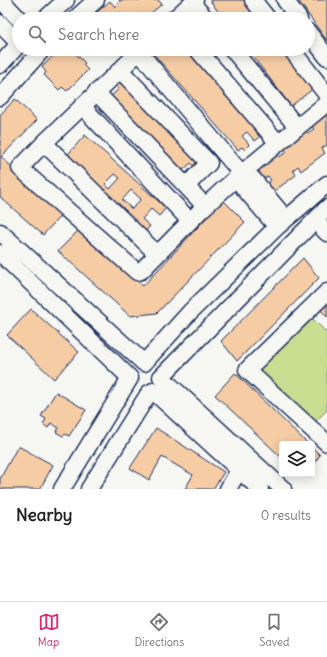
<!DOCTYPE html>
<html lang="en">
<head>
<meta charset="utf-8">
<style>
	body { margin:0; font-family:Delius,sans-serif; background:#f6f6f6; color:#222 }
	.controls { position:absolute; right:12px; bottom:12px; display:grid; overflow:hidden; border-radius:4px; box-shadow:0 2px 10px #0003 }
	.controls button { width:36px; height:36px; display:grid; place-items:center; padding:0; border:0; border-bottom:1px solid #e0e0e0; background:#fff; color:#222; font:20px sans-serif }
	.list { margin:0; padding:0; list-style:none }
	h2 { display:flex; justify-content:space-between; align-items:center; height:52px; margin:0; padding:0 16px; font-size:17px }
	h2 small { font-size:13px; font-weight:400; color:#767676 }
	.icon { flex:none; width:22px; height:22px; fill:none; stroke:currentColor; stroke-width:2; stroke-linecap:round; stroke-linejoin:round }
	.map { position:relative; flex:none; width:327px; height:489px; overflow:hidden }
	.search { position:absolute; background:#fff; box-shadow:0 2px 10px #0003; left:12px; right:12px; top:12px; height:44px; display:flex; align-items:center; gap:10px; box-sizing:border-box; padding:0 14px; border-radius:22px; color:#767676; font-size:15px }
	.sheet { height:112px; background:#fff }
	nav { display:flex; justify-content:space-around; align-items:center; box-sizing:border-box; height:56px; border-top:1px solid #e0e0e0; background:#fff; font-size:11px; color:#767676 }
	nav a { display:grid; justify-items:center; gap:2px }
	nav .on { color:#db2777 }
	.map>svg:first-child { display:block }
	.green { fill:#cadc90; stroke:#728677 }
	.building { fill:#f6cca5; stroke:#1b2f5e; fill-rule:evenodd }
	.lines { fill:none; stroke-linecap:round; stroke-linejoin:round }
	.minor-casing { stroke:#1b2f5e; stroke-width:19 }
	.minor { stroke:#f6f6f2; stroke-width:16 }
</style>
</head>
<body>
<div class="map">
<svg width="327" height="489" viewBox="0 0 327 489">
	<rect width="100%" height="100%" fill="#f6f6f2"/>
	<filter id="ink" filterUnits="userSpaceOnUse"><feTurbulence type="fractalNoise" baseFrequency=".025" numOctaves="2"/><feDisplacementMap in="SourceGraphic" scale="8" xChannelSelector="R" yChannelSelector="G"/><feConvolveMatrix kernelMatrix="1 2 1 2 8 2 1 2 1" color-interpolation-filters="sRGB"/></filter>
	<g filter="url(#ink)">
		<path class="green" d="M 311,317 L 327,333 L 327,410 L 314,423 L 258,369 Z"/>
		<path class="building" d="M 119,0 L 158,0 L 162,4 L 144,19 L 89,19 L 110,1 L 115,7 L 120,2 Z
			M 210,0 L 246,0 L 260,19 L 223,19 Z
			M 298,0 L 327,0 L 327,41 Z
			M 60,49 L 64,49 L 67,52 L 71,49 L 85,63 L 83,65 L 88,70 L 67,91 L 62,87 L 59,90 L 44,75 L 46,72 L 42,67 Z
			M 155,49 L 161,51 L 163,49 L 190,49 L 261,130 L 257,134 L 260,137 L 255,141 L 247,132 L 242,136 L 250,145 L 245,150 L 242,147 L 238,150 L 152,52 Z
			M 247,49 L 284,49 L 314,88 L 291,106 Z
			M 122,80 L 200,161 L 194,167 L 191,163 L 183,170 L 187,174 L 182,179 L 111,96 L 119,89 L 116,86 Z
			M 15,99 L 37,120 L 1,157 L 63,213 L 43,235 L 0,197 L 0,115 Z
			M 327,109 L 327,145 L 322,148 L 325,153 L 301,171 L 298,166 L 293,170 L 296,175 L 274,191 L 272,188 L 268,191 L 265,185 L 271,180 L 268,176 L 261,181 L 258,176 L 261,174 L 256,168 L 276,153 L 279,157 L 287,152 L 282,146 L 304,129 L 308,133 L 314,129 L 309,122 Z
			M 85,135 L 166,208 L 159,216 L 151,209 L 142,219 L 150,226 L 144,233 L 63,160 ZM 115,174 L 120,178 L 110,189 L 105,184 ZM 131,190 L 141,199 L 132,209 L 122,200 Z
			M 223,200 L 245,222 L 157,313 L 130,316 L 58,251 L 79,230 L 143,286 Z
			M 303,258 L 319,278 L 237,361 L 221,341 Z
			M 327,302 L 327,317 L 320,309 Z
			M 31,309 L 79,352 L 54,379 L 7,335 Z
			M 235,373 L 308,444 L 282,444 L 282,458 L 215,395 Z
			M 56,392 L 86,410 L 69,436 L 65,434 L 63,436 L 56,432 L 59,428 L 51,423 L 48,428 L 43,424 L 46,419 L 41,416 Z
			M 156,428 L 224,472 L 213,489 L 185,489 L 193,475 L 162,457 L 149,480 L 130,468 Z
			M 18,446 L 53,465 L 40,489 L 0,489 L 0,479 Z
			M 312,447 L 320,455 L 312,466 Z"/>
		<g class="lines">
			<defs>
				<path id="minor" d="M 1,0 L 19,19
					M 253,0 L 268,19
					M 285,0 L 299,19
					M 192,3 L 206,19
					M 45,19 L 66,0
					M 75,19 L 96,0
					M 174,19 L 195,0
					M 0,23 L 19,44
					M 308,32 L 327,57
					M 142,49 L 44,143 L 157,254
					M 197,49 L 278,143
					M 232,49 L 297,127
					M 291,49 L 327,95
					M 139,52 L 241,173
					M 0,65 L 19,44
					M 120,70 L 209,163 L 186,186 L 205,206
					M 96,92 L 186,186
					M 0,97 L 43,49
					M 82,106 L 190,221
					M 44,143 L 20,168 L 137,272 L 141,271 L 202,209 L 237,177 L 327,103
					M 315,221 L 327,233
					M 277,227 L 243,187 L 241,173 L 253,179 L 286,219
					M 0,232 L 144,363 L 190,312 L 277,227 L 327,184
					M 0,253 L 130,378 L 62,489
					M 327,292 L 247,370 L 327,443
					M 153,391 L 260,489
					M 89,489 L 149,393
					M 228,489 L 239,470
					M 283,489 L 161,377 L 327,208"/>
			</defs>
			<use href="#minor" class="minor-casing"/>
			<use href="#minor" class="minor"/>
		</g>
	</g>
</svg>
<div class="controls">
<button><svg class="icon" aria-label="layers" viewBox="0 0 24 24"><path d="M12 4l9 5-9 5-9-5zM3 14l9 5 9-5"/></svg></button>
</div>
<div class="search"><svg class="icon" aria-label="search" viewBox="0 0 24 24"><circle cx="10" cy="10" r="6"/><path d="M15 15l6 6"/></svg>Search here</div>
</div>
<section class="sheet">
<h2>Nearby<small>0 results</small></h2>
<ul class="list">
</ul>
</section>
<nav>
<a class="on"><svg class="icon" aria-label="map" viewBox="0 0 24 24"><path d="M3 6l6-2 6 2 6-2v14l-6 2-6-2-6 2zM9 4v14M15 6v14"/></svg>Map</a>
<a><svg class="icon" aria-label="directions" viewBox="0 0 24 24"><path d="M12 3l9 9-9 9-9-9zM9 14v-3h6M13 9l2 2-2 2"/></svg>Directions</a>
<a><svg class="icon" aria-label="saved" viewBox="0 0 24 24"><path d="M7 4h10v16l-5-4-5 4z"/></svg>Saved</a>
</nav>
</body>
</html>
